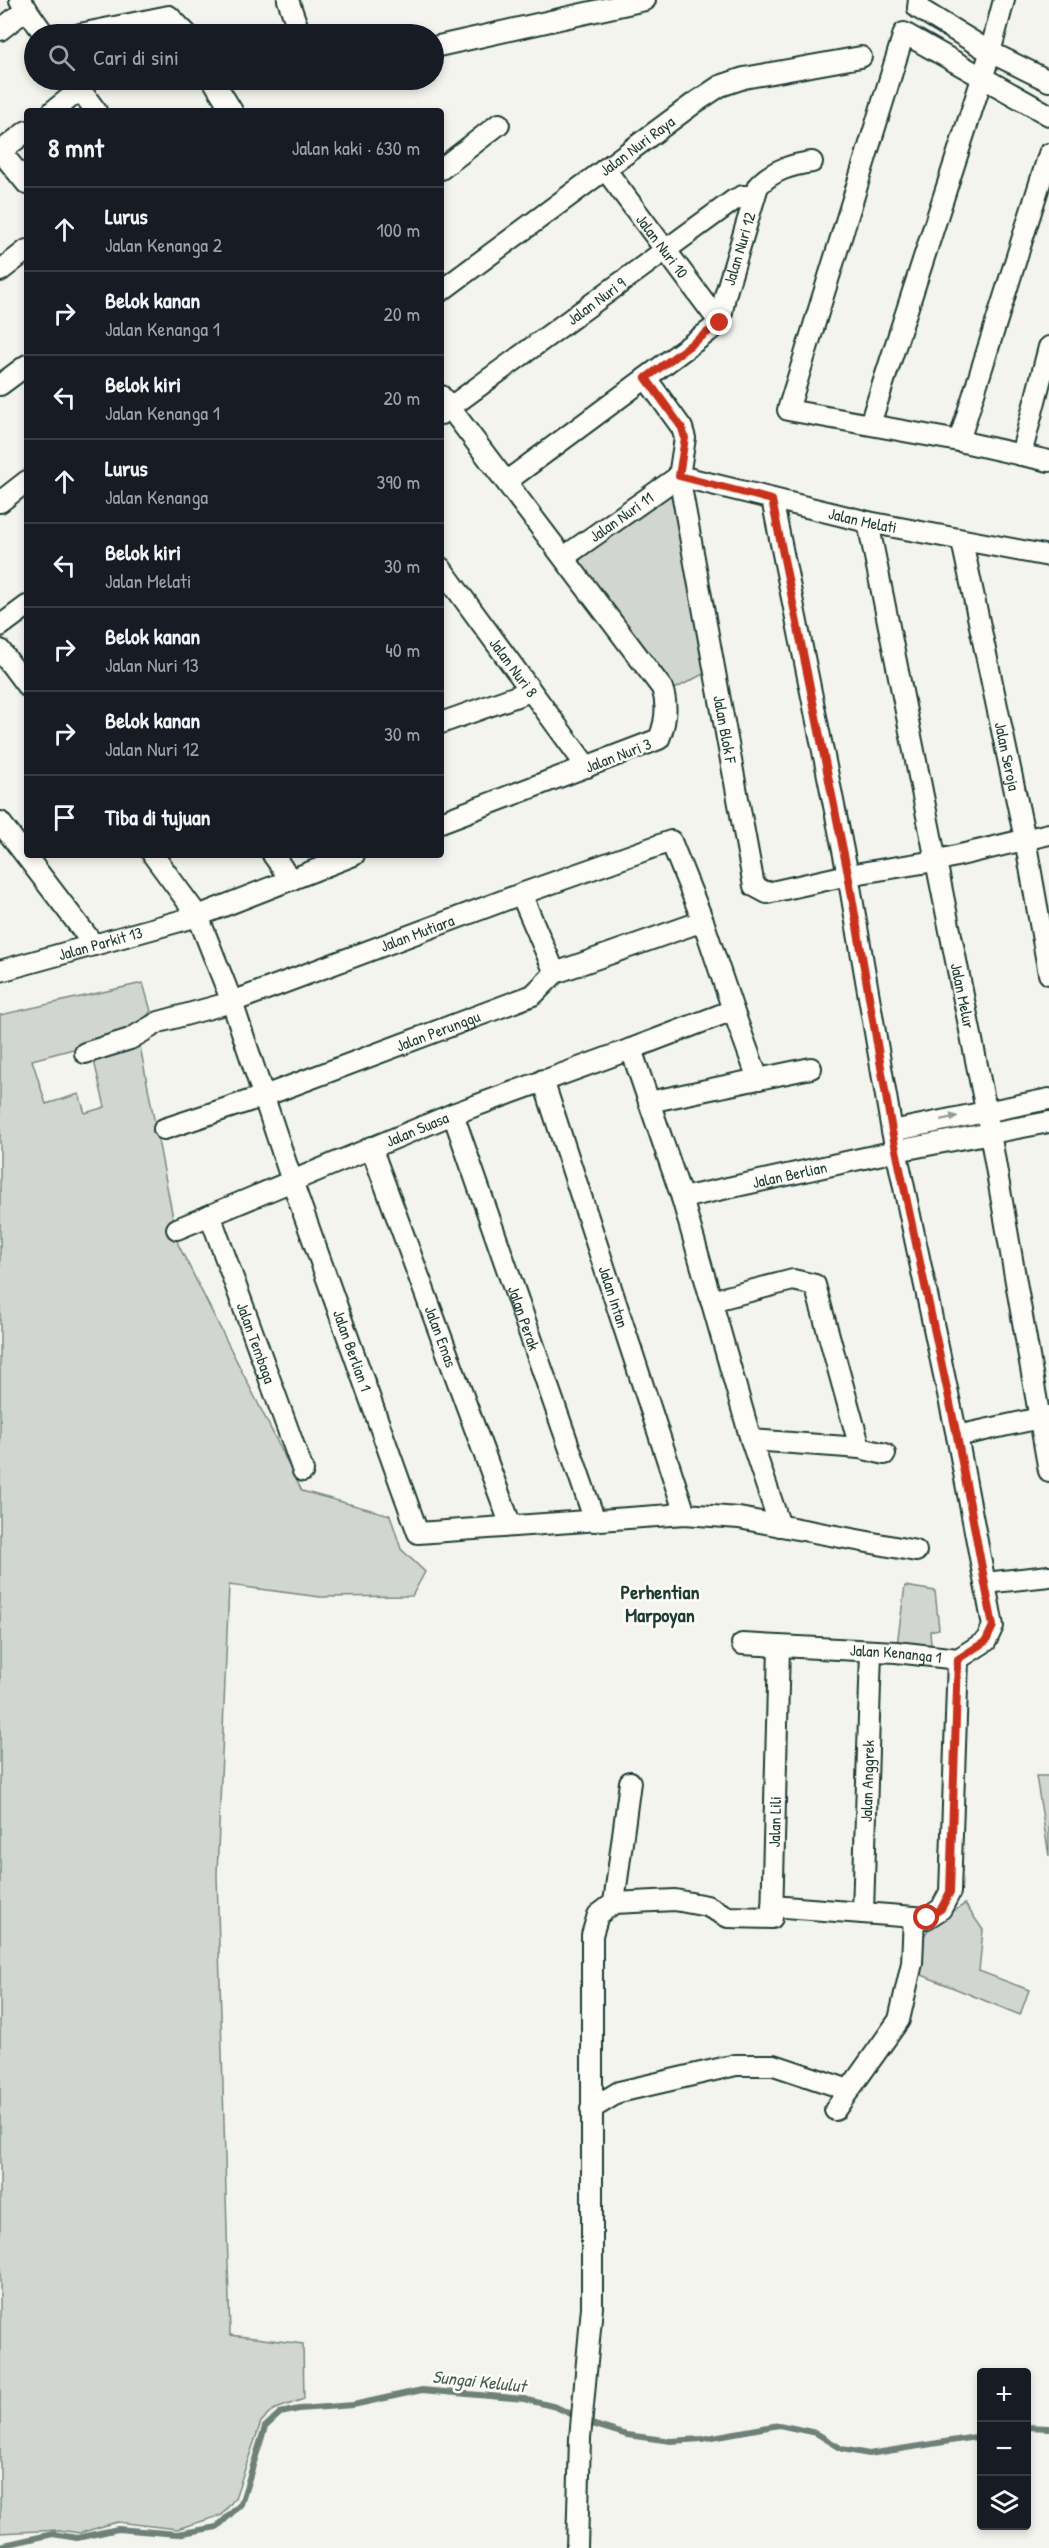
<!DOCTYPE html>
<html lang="id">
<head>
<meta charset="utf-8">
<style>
	body { margin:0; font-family:"Patrick Hand",sans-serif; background:#20242c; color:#f1f3f6 }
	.controls { position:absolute; right:18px; bottom:18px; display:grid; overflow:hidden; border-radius:6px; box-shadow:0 3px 9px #0003 }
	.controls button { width:54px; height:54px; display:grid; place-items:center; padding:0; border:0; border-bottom:2px solid #363941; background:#171b24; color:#f1f3f6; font:30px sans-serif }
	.stop { position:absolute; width:18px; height:18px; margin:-14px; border:4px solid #c8321e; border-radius:50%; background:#fff }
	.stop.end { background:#c8321e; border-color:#fff; box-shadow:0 2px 6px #0008 }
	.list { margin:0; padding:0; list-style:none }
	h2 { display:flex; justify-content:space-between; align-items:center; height:78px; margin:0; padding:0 24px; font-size:26px }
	h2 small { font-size:20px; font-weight:400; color:#9ea1a6 }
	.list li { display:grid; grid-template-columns:39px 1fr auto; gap:18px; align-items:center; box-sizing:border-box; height:84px; padding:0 24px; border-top:2px solid #363941 }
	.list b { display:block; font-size:22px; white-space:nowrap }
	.list p { margin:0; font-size:20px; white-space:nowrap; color:#9ea1a6 }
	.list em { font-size:20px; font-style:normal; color:#9ea1a6 }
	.icon { flex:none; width:33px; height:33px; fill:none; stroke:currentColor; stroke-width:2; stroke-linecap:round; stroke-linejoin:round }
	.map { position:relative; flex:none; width:1049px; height:2548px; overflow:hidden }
	.search { position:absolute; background:#171b24; box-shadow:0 3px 9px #0003; left:24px; top:24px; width:420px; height:66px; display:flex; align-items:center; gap:15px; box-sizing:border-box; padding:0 21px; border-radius:33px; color:#9ea1a6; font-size:22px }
	.panel { position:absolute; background:#171b24; box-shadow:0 3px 9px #0003; left:24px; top:108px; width:420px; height:750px; border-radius:6px }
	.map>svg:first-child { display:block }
	.green { fill:#d1d6d1; stroke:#788a82; stroke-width:1.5 }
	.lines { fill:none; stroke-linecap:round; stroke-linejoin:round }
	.stream { stroke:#6e8179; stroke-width:6 }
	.street-casing { stroke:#1f3d34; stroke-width:24 }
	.street { stroke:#fdfcf7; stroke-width:20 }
	.oneway { fill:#8e9c96 }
	.route { stroke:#c8321e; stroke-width:8 }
	.labels { text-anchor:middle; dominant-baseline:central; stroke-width:5; stroke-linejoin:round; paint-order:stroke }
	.street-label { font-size:16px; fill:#1f3d34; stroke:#fdfcf7 }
	.water-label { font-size:18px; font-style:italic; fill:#475f56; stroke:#fdfcf7 }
	.quarter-label { font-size:20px; font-weight:bold; fill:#1f3d34; stroke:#fdfcf7 }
</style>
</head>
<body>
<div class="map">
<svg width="1049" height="2548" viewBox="0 0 1049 2548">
	<rect width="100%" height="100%" fill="#f4f4ef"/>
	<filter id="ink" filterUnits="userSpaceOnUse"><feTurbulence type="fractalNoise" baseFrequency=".0167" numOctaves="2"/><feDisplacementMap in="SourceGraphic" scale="12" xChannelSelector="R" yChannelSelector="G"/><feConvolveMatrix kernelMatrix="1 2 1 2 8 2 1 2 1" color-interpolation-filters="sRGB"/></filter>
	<g filter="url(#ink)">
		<path class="green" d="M 671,489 L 705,673 L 669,692 L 572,566 Z
			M 143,983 L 151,1011 L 136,1029 L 118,1037 L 32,1060 L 46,1104 L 79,1094 L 85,1113 L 105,1107 L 94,1061 L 140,1046 L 178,1244 L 302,1491 L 390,1515 L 401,1549 L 425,1572 L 412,1596 L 320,1597 L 229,1585 L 217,1874 L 230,2335 L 303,2344 L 304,2399 L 273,2410 L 261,2422 L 235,2498 L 222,2515 L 177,2529 L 117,2522 L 80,2533 L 59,2530 L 0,2533 L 0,1015 Z
			M 905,1586 L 935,1591 L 939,1629 L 930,1631 L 932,1657 L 896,1652 Z
			M 1036,1776 L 1049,1776 L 1049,1856 Z
			M 965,1904 L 983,1930 L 979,1971 L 1029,1990 L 1020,2015 L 917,1973 C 919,1928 928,1927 965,1904 Z"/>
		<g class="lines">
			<path class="stream" d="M 1026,2427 L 1049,2428
				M 0,2546 L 53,2534 L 77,2538 L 118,2529 L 177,2534 L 217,2527 L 241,2504 L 265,2427 L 280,2413 L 299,2409 L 353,2405 L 422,2390 L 524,2399 L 556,2407 L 592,2424 L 627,2435 L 671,2441 L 702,2439 L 779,2425 L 816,2433 L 842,2449 L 869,2454 L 982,2436"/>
			<defs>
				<g id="street">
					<path d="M 20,0 L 44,34"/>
					<path d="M 288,0 L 300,34"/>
					<path d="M 919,0 L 918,8 L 990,52 L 1049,81"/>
					<path d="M 0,30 L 27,9"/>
					<path d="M 80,34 L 169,16 L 187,34"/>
					<path d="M 434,47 L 645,0"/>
					<path d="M 73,80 L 96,111"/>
					<path d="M 213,80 L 232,111"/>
					<path d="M 53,111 L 80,90"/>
					<path d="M 1049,115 L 904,33 L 788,410 L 959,441 L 1049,154"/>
					<path d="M 0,152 L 27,131"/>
					<path d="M 1,152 L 27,184"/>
					<path d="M 441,169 L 499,124"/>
					<path id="s1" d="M 605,169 L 720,323"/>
					<path d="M 0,271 L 27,250"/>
					<path id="s2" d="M 441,291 L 693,104 L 720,86 L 744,78 L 861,57"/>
					<path id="s3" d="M 646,378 L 682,428 L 685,438 L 679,476 L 754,886 L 767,893 L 848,875 L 935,861 L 1049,834"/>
					<path d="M 0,385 L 27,365"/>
					<path d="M 441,396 L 662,688 C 668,705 666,722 659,739 L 441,822"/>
					<path id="s4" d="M 441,414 L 734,200 L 743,196 L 754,196"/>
					<path d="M 870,424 L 988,60 L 1004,0"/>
					<path d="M 959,441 L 1049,461"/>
					<path d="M 1021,455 L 1049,347"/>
					<path id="s5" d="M 679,476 L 868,522 L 1049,556"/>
					<path id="s6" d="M 507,481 L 720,323 L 725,296 L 758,186 C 773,170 791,165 812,162"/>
					<path d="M 0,502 L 27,481"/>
					<path id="s7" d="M 868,522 L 986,1110 L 1049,1471"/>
					<path id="s8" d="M 962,541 L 1025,839 L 1049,974"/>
					<path id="s9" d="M 564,557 L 679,476"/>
					<path id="s10" d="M 441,568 L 587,767"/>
					<path d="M 0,626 L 27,606"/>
					<path d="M 0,650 L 27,686"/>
					<path d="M 441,723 L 531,691"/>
					<path d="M 0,822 L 94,945"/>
					<path id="s11" d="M 153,855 L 198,916 L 232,1002 L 292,1181 L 418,1533 L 685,1514 L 739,1518 L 916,1551"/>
					<path d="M 273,855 L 291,880"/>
					<path d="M 521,894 L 671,841 L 703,921 L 733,1010 L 631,1049"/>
					<path id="s12" d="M 0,971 L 198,916 L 354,855"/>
					<path d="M 733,1010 L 758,1079"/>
					<path id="s13" d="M 85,1053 L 130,1039 L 159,1022 L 232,1002 L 521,894 L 555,973"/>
					<path id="s14" d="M 543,1080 L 685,1514"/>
					<path d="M 649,1102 L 811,1068"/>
					<path id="s15" d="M 453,1114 L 595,1521"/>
					<path id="s16" d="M 164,1129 L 264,1096 L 533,995 L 555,973 L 703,921"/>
					<path d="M 892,1131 L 1049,1099"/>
					<path id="s17" d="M 371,1147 L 511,1526"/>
					<path id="s18" d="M 682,1198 L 896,1151 L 1049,1122"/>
					<path id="s19" d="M 210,1215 L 303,1471"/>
					<path id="s20" d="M 177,1229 L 453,1114 L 631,1049 L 682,1198 L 751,1440 L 780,1526"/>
					<path d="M 711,1301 L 793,1280 L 815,1285 L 860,1448"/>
					<path d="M 957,1436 L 1049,1416"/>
					<path d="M 751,1440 L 860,1448 L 885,1454"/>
					<path d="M 985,1583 L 1049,1576"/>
					<path id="s21" d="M 742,1644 L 896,1652 L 958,1659 L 986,1641 L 993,1626 L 957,1436 L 892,1131 L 848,875 L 772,499"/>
					<path d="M 614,1903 L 630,1782"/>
					<path d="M 772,1906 L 927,1918 L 941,1909 L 950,1892 L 958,1659"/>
					<path id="s22" d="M 863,1913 L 871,1651"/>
					<path d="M 591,2109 L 619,2092 L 736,2065 L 774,2065 L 849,2090"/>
					<path d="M 835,2110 L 899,2020 L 912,1963 L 914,1917"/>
					<path id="s23" d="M 577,2548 L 580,2438 L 592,2307 L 592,1935 L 598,1915 L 614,1903 L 675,1900 L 707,1906 L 728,1917 L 772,1918 L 779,1647"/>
				</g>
			</defs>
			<use href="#street" class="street-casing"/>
			<use href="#street" class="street"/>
		</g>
		<defs><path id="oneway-solid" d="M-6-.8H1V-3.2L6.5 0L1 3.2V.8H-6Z" transform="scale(1.5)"/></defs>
		<use class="oneway" href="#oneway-solid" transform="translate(949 1118) rotate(-12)"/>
	</g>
	<g class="lines" filter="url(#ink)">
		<path class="route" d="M 720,323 L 646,378 L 682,428 L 685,438 L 679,476 L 772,500 L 848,874 L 892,1131 L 957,1436 L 993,1626 L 986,1641 L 958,1659 L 950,1892 L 941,1909 L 927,1918"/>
	</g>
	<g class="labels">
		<g class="street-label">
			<text stroke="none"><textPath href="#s2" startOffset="244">Jalan Nuri Raya</textPath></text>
			<text stroke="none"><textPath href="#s1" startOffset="96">Jalan Nuri 10</textPath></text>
			<text stroke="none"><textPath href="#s6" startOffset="342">Jalan Nuri 12</textPath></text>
			<text stroke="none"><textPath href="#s4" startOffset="192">Jalan Nuri 9</textPath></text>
			<text stroke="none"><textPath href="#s9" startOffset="70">Jalan Nuri 11</textPath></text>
			<text stroke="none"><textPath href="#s5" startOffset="189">Jalan Melati</textPath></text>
			<text stroke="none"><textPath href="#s10" startOffset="123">Jalan Nuri 8</textPath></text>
			<text stroke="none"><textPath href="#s3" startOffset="368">Jalan Blok F</textPath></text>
			<text transform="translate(618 755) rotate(-21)">Jalan Nuri 3</text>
			<text stroke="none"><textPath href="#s8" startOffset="220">Jalan Seroja</textPath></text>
			<text stroke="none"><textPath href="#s13" startOffset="354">Jalan Mutiara</textPath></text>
			<text stroke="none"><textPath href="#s12" startOffset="104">Jalan Parkit 13</textPath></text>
			<text stroke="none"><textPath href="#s7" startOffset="483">Jalan Melur</textPath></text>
			<text stroke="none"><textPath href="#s16" startOffset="291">Jalan Perunggu</textPath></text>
			<text stroke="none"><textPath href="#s20" startOffset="260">Jalan Suasa</textPath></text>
			<text stroke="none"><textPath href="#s18" startOffset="110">Jalan Berlian</textPath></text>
			<text stroke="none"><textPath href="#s14" startOffset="228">Jalan Intan</textPath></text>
			<text stroke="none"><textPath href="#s15" startOffset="216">Jalan Perak</textPath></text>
			<text stroke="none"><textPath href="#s17" startOffset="202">Jalan Emas</textPath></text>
			<text stroke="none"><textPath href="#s19" startOffset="136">Jalan Tembaga</textPath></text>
			<text stroke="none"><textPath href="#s11" startOffset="537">Jalan Berlian 1</textPath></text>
			<text stroke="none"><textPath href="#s21" startOffset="154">Jalan Kenanga 1</textPath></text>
			<text stroke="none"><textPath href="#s22" startOffset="132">Jalan Anggrek</textPath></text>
			<text stroke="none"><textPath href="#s23" startOffset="912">Jalan Lili</textPath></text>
		</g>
		<g class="water-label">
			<text transform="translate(479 2381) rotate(6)">Sungai Kelulut</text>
		</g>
		<g class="quarter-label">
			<text x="660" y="1591">Perhentian<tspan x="660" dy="23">Marpoyan</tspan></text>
		</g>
	</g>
</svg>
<div class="controls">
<button>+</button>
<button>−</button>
<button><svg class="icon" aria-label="layers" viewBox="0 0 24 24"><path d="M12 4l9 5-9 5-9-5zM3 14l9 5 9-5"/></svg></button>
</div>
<div class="stop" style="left:927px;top:1918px"></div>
<div class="stop end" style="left:720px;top:323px"></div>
<div class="search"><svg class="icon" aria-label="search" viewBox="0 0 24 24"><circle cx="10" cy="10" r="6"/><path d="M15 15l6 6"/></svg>Cari di sini</div>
<section class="panel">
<h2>8 mnt<small>Jalan kaki · 630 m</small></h2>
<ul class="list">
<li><svg class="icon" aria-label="ahead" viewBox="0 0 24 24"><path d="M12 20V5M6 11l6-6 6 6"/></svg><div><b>Lurus</b><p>Jalan Kenanga 2</p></div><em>100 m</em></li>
<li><svg class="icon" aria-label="right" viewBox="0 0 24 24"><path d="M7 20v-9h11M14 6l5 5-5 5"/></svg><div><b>Belok kanan</b><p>Jalan Kenanga 1</p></div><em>20 m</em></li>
<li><svg class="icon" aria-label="left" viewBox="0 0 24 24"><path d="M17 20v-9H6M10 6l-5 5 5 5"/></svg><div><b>Belok kiri</b><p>Jalan Kenanga 1</p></div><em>20 m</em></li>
<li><svg class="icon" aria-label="ahead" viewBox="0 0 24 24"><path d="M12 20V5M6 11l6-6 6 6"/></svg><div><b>Lurus</b><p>Jalan Kenanga</p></div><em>390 m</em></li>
<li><svg class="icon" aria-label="left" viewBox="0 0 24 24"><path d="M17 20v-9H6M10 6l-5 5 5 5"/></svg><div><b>Belok kiri</b><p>Jalan Melati</p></div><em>30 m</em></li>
<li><svg class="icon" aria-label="right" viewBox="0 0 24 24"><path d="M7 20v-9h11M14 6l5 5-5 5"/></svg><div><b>Belok kanan</b><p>Jalan Nuri 13</p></div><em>40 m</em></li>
<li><svg class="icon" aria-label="right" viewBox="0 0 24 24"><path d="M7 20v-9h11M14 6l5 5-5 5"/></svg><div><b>Belok kanan</b><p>Jalan Nuri 12</p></div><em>30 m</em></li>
<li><svg class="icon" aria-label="arrive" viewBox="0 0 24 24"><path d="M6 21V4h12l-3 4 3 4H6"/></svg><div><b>Tiba di tujuan</b></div></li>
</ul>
</section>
</div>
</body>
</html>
